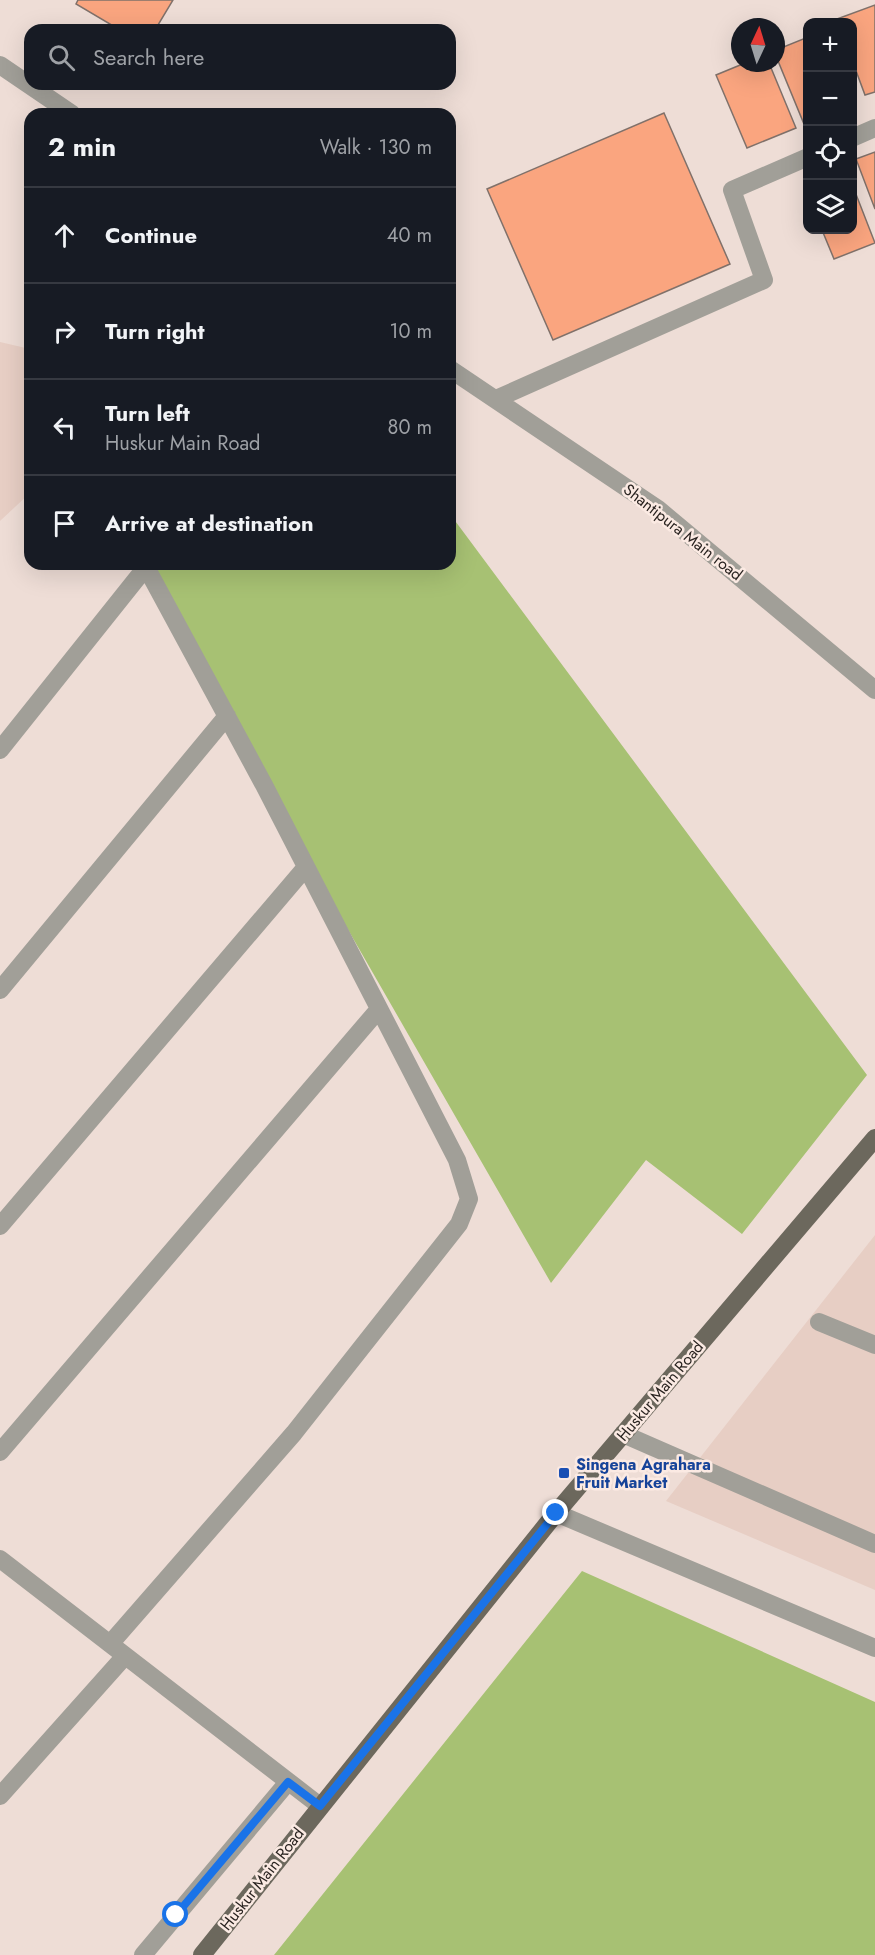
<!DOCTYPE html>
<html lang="en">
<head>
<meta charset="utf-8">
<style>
	body { margin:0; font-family:Jost,sans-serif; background:#242831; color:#f1f3f6 }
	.controls { position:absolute; right:18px; top:18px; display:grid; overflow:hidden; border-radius:12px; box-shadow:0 6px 24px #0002 }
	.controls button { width:54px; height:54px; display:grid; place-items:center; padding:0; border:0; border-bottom:2px solid #363941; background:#171b24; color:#f1f3f6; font:30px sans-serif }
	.compass { position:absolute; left:731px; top:18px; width:54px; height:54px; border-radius:50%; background:#171b24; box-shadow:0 6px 24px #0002; rotate:4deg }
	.stop { position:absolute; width:18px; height:18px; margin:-14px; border:4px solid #1a73e8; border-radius:50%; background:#fff }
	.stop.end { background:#1a73e8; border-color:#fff; box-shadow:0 2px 6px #0008 }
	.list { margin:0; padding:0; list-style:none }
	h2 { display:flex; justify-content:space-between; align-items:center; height:78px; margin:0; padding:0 24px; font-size:26px }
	h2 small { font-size:20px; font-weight:400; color:#9ea1a6 }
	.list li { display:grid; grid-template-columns:39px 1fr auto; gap:18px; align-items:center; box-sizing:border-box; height:96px; padding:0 24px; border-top:2px solid #363941 }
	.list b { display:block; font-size:22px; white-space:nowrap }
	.list p { margin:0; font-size:20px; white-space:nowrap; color:#9ea1a6 }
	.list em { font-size:20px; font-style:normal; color:#9ea1a6 }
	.icon { flex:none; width:33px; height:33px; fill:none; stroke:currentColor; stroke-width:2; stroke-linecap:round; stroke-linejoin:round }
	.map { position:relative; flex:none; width:875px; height:1955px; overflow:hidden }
	.search { position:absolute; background:#171b24; box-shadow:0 6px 24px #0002; left:24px; top:24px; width:432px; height:66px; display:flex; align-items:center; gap:15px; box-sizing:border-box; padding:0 21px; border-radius:18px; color:#9ea1a6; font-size:22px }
	.panel { position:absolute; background:#171b24; box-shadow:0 6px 24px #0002; left:24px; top:108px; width:432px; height:462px; border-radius:18px }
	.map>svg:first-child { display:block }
	.built { fill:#e7cec4 }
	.green { fill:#a7c173 }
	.building { fill:#faa57f; stroke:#80716a; stroke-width:1.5 }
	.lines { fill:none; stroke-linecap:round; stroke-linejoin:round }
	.minor { stroke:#a19f98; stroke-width:18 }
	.major { stroke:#6c685d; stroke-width:18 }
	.route { stroke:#1a73e8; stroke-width:8 }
	.transit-dot { fill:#1a4fb4; stroke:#fbeae3; stroke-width:2 }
	.labels { text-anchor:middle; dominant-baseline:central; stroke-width:5; stroke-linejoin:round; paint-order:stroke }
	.street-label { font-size:16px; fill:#292320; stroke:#fbeae3 }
	.transit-label { font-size:16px; font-weight:bold; fill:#164399; stroke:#fbeae3; text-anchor:start }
</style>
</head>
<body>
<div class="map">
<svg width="875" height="1955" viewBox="0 0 875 1955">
	<rect width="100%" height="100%" fill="#eeddd6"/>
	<path class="built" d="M 0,342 L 30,349 L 30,493 L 0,521 Z
		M 875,1235 L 875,1590 L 666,1501 Z"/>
	<path class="green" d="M 450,514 L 867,1075 L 742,1234 L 646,1160 L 551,1283 L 138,564 L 450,564 Z
		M 582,1571 L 875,1702 L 875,1955 L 274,1955 Z"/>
	<path class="building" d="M 78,0 L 173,0 L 155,30 L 120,30 L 76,4 Z
		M 875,5 L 875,92 L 865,95 L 852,60 L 852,22 L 838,22 L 837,19 Z
		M 808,37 L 808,123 L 804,124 L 776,56 L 776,50 Z
		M 745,63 L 769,63 L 796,128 L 747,148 L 716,75 Z
		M 664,113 L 730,264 L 553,340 L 487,189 Z
		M 875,152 L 875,209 L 856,159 Z
		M 852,184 L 875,243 L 834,259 L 822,230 L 852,230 Z"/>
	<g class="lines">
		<path class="minor" d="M 0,65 L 72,114
			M 852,138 L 875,128
			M 450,369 L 658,509 L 875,690
			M 496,399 L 764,280 L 732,190 L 808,157
			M 0,750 L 146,567 L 264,785 L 457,1160 L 469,1199 L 459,1224 L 294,1433 L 110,1644
			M 0,990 L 227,716
			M 0,1226 L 306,867
			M 819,1322 L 875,1345
			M 623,1434 L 875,1544
			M 0,1452 L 379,1009
			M 556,1513 L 875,1648
			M 0,1559 L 320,1806
			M 0,1796 L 125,1656
			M 143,1955 L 288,1782"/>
		<path class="major" d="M 202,1955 L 556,1513 L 875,1138"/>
	</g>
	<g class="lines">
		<path class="route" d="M 176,1915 L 288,1782 L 320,1806 L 556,1513"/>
	</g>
	<rect class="transit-dot" x="558" y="1467" width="12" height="12" rx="3"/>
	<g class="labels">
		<g class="street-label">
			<text transform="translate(683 532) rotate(38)">Shantipura Main road</text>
			<text transform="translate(660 1391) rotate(-50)">Huskur Main Road</text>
			<text transform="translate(262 1879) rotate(-52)">Huskur Main Road</text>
		</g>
		<g class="transit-label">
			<text x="576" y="1464">Singena Agrahara<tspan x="576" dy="18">Fruit Market</tspan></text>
		</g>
	</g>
</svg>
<div class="controls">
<button>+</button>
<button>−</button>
<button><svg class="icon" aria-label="locate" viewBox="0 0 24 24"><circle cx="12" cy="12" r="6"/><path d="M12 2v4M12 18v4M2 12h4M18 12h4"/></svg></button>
<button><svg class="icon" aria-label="layers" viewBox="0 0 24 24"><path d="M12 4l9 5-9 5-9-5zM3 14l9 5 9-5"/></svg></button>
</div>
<svg class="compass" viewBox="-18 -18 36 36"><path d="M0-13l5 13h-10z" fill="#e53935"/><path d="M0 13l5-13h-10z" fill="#9ea1a6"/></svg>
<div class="stop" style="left:176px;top:1915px"></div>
<div class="stop end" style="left:556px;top:1513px"></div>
<div class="search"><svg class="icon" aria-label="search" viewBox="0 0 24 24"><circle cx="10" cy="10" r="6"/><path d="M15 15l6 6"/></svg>Search here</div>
<section class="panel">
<h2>2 min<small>Walk · 130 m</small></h2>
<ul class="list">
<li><svg class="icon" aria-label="ahead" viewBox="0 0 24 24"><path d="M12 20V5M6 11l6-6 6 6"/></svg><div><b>Continue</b></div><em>40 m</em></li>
<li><svg class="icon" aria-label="right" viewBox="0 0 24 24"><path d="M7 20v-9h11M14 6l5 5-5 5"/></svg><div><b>Turn right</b></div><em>10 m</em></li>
<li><svg class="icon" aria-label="left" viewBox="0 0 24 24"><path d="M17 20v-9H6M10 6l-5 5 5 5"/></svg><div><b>Turn left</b><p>Huskur Main Road</p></div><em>80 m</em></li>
<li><svg class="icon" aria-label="arrive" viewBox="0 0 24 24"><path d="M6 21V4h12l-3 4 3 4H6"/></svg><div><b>Arrive at destination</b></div></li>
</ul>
</section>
</div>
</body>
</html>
